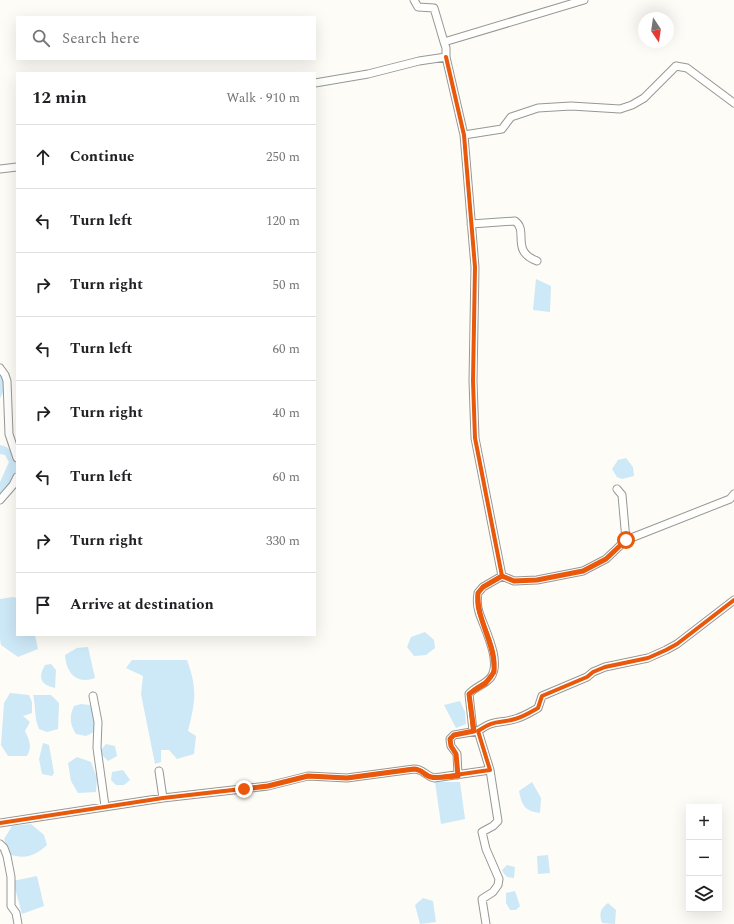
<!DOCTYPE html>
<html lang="en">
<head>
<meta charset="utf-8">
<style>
	body { margin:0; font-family:Spectral,serif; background:#f6f6f6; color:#202124 }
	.controls { position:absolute; right:12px; bottom:12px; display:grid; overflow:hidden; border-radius:0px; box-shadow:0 4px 16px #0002 }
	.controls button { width:36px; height:36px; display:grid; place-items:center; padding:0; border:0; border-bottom:1px solid #e0e0e0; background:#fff; color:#202124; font:20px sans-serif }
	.compass { position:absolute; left:638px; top:12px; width:36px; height:36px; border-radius:50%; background:#fff; box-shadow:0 4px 16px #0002; rotate:167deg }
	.stop { position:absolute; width:12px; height:12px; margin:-9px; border:3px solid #ea580c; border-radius:50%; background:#fff }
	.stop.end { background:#ea580c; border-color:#fff; box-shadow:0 1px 4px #0008 }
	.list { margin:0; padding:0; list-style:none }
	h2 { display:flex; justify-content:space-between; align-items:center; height:52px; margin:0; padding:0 16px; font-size:17px }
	h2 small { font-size:13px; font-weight:400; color:#757577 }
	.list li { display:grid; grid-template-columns:26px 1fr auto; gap:12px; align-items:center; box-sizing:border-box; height:64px; padding:0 16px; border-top:1px solid #e0e0e0 }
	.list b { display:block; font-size:15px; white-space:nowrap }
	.list em { font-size:13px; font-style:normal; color:#757577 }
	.icon { flex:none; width:22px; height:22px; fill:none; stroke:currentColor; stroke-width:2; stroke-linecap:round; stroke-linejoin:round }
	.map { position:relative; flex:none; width:734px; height:924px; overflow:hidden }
	.search { position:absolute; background:#fff; box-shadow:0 4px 16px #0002; left:16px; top:16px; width:300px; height:44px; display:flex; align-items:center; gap:10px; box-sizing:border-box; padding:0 14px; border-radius:0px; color:#757577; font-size:15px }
	.panel { position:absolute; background:#fff; box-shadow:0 4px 16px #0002; left:16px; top:72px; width:300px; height:564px; border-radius:0px }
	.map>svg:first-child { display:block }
	.water { fill:#cde8f7 }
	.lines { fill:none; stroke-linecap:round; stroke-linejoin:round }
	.minor-casing { stroke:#979795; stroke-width:9 }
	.minor { stroke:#fffffe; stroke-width:7 }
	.cycleway-casing { stroke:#fff; stroke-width:6 }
	.cycleway { stroke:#e8590c; stroke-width:4 }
	.route { stroke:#ea580c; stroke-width:5 }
</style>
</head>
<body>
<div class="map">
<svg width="734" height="924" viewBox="0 0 734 924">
	<rect width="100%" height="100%" fill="#fdfcf7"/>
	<path class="water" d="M 536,279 L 551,286 L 550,312 L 533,310 Z
		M 0,372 C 5,380 6,390 0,398 Z
		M 0,445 C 14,447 19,462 15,475 C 12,482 5,490 0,496 L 0,482 L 9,462 L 5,455 L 0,454 Z
		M 626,458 L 633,467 L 634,476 L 622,479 L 617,477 L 612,469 L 618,460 Z
		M 13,597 L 17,598 L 17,635 L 35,635 L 38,649 L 18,657 L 1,645 L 0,639 L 0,599 Z
		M 425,632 L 434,640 L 435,648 L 426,655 L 414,656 L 407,647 L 411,637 Z
		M 88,647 L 95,678 C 76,685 66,672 65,655 L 77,648 Z
		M 132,660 L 187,660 C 198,690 195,702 188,731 L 196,736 L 194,754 L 177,759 L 169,750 L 161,750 L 161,762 L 155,764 L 141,694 L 143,676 L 126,668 Z
		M 51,664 L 56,670 L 55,688 C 40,685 38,677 45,665 Z
		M 10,693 L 29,695 L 32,702 L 32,713 L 23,716 L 30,722 L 25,731 C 30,741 32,747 27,756 L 8,756 L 1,745 L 4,703 Z
		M 33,695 L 51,695 L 59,703 L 58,729 L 47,732 L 39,729 C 34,718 36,707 33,695 Z
		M 460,701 L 465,712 L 466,724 L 456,728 L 444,705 Z
		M 81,704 L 90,705 L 94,712 L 94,732 L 86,736 L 76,734 C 70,725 69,716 74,706 Z
		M 43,743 L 49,745 L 54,773 L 52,776 L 42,774 L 39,759 Z
		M 106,744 L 115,746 L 117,756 L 108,761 L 99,752 Z
		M 77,757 L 91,762 L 97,778 L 96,792 L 78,793 L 71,781 L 68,763 Z
		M 123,770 L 130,780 L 124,785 L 116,785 L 111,780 L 112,772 Z
		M 435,782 L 460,782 L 465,819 L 441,824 Z
		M 532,782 L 541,798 L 540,813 C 524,811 522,805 519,791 Z
		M 31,824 L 44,835 L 47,845 C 35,856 24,860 9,854 L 4,839 L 12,826 Z
		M 548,855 L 550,873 L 538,874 L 537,856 Z
		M 507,865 L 515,867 L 514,878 C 507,878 505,876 502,870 Z
		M 37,876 L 44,906 L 22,914 L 13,881 Z
		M 515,891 L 520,906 L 516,910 L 510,910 L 506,903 L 506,893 Z
		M 423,898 L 433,901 L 436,922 L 420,924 L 415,905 Z
		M 608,903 L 616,910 L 615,924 L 602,923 C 599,914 600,909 608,903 Z"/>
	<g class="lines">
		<defs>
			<path id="minor" d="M 414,0 L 418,7 L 434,8 L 444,42
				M 446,57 L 464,135 L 475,267 L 473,381 L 475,438 L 502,576 L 483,587 L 478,593 C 477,599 477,606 479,612 C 484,628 502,661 491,677 C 485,685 476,686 469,694 L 473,731
				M 315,83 L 368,74 L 419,61 L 446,57 L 446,48 L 444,42 L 584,0
				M 464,135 L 502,129 L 511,117 L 538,108 L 571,106 L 620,109 L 632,105 L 644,98 L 676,66 L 687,68 L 734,103
				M 0,169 L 17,167
				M 471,224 L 515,221 C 529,231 510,251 537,261
				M 0,368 L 5,375 L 7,381 L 9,434 L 17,458
				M 617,489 L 622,495 L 626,540
				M 0,500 L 13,485 L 17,477
				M 502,576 L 514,581 L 537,580 L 583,571 L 606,559 L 626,540 L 730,499 L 734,494
				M 93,696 L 98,722 L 97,748 L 105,806
				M 159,771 L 163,798
				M 458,775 L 457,754 L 451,746 L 450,739 L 454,735 L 477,731
				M 0,823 L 163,798 L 268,786 L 308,776 L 347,778 L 414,769 C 423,769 426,776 434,778 L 490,770 L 478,731 C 495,719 498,724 515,719 C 523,717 531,712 538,708 L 542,696 L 587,677 L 593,672 L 605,667 L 648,658 L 666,650 L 677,644 L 734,600
				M 0,844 L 4,848 L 7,856 L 11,877 L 11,906 L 16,913 L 18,924
				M 486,924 L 482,899 L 493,892 L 498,885 L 499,879 L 486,849 L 482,832 L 493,826 L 498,821 L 490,770"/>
		</defs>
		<use href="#minor" class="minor-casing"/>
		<use href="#minor" class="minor"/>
		<defs>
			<path id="cycleway" d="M 446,57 L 464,135 L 475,267 L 473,381 L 475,438 L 502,576 L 483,587 L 478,593 C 477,599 477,606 479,612 C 484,628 502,661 491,677 C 485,685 476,686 469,694 L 473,731
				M 0,823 L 163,798 L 268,786 L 308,776 L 347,778 L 414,769 C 423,769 426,776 434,778 L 490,770 L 478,731 C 495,719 498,724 515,719 C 523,717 531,712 538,708 L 542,696 L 587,677 L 593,672 L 605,667 L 648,658 L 666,650 L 677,644 L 734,600"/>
		</defs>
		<use href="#cycleway" class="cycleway-casing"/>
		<use href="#cycleway" class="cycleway"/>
	</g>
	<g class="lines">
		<path class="route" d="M 244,789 L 268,786 L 308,776 L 347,778 L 414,769 C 422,769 424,776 431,777 C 439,779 450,776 458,776 L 456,754 L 451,746 L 450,739 L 454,735 L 474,731 L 469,694 L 485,684 L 494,672 C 496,644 476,620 478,593 L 483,587 L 502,576 L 514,581 L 537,580 L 583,571 L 606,559 L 626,540"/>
	</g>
</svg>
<div class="controls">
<button>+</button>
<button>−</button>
<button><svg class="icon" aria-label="layers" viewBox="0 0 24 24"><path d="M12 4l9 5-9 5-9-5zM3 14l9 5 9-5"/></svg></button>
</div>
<svg class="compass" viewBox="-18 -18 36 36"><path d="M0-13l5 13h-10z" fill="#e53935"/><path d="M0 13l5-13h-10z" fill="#757577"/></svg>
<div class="stop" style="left:626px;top:540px"></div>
<div class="stop end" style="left:244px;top:789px"></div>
<div class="search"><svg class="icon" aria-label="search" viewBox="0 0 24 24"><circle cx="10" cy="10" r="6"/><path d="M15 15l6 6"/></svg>Search here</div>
<section class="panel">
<h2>12 min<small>Walk · 910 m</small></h2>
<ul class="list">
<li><svg class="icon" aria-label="ahead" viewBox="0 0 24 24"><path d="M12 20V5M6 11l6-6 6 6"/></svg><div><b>Continue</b></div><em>250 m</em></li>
<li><svg class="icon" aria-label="left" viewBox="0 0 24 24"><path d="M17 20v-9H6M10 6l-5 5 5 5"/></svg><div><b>Turn left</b></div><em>120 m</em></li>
<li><svg class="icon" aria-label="right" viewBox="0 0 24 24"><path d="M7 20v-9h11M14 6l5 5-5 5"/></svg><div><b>Turn right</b></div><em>50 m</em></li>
<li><svg class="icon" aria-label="left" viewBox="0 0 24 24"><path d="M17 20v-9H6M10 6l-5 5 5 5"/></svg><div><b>Turn left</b></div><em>60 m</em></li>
<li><svg class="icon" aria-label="right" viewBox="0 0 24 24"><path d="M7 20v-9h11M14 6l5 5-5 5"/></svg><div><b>Turn right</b></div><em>40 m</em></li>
<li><svg class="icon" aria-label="left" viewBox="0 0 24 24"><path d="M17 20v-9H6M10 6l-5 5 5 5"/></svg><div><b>Turn left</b></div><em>60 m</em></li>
<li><svg class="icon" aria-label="right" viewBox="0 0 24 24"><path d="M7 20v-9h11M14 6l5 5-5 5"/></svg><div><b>Turn right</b></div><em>330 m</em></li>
<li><svg class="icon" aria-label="arrive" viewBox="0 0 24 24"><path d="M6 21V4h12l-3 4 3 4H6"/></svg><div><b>Arrive at destination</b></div></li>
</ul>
</section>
</div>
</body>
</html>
